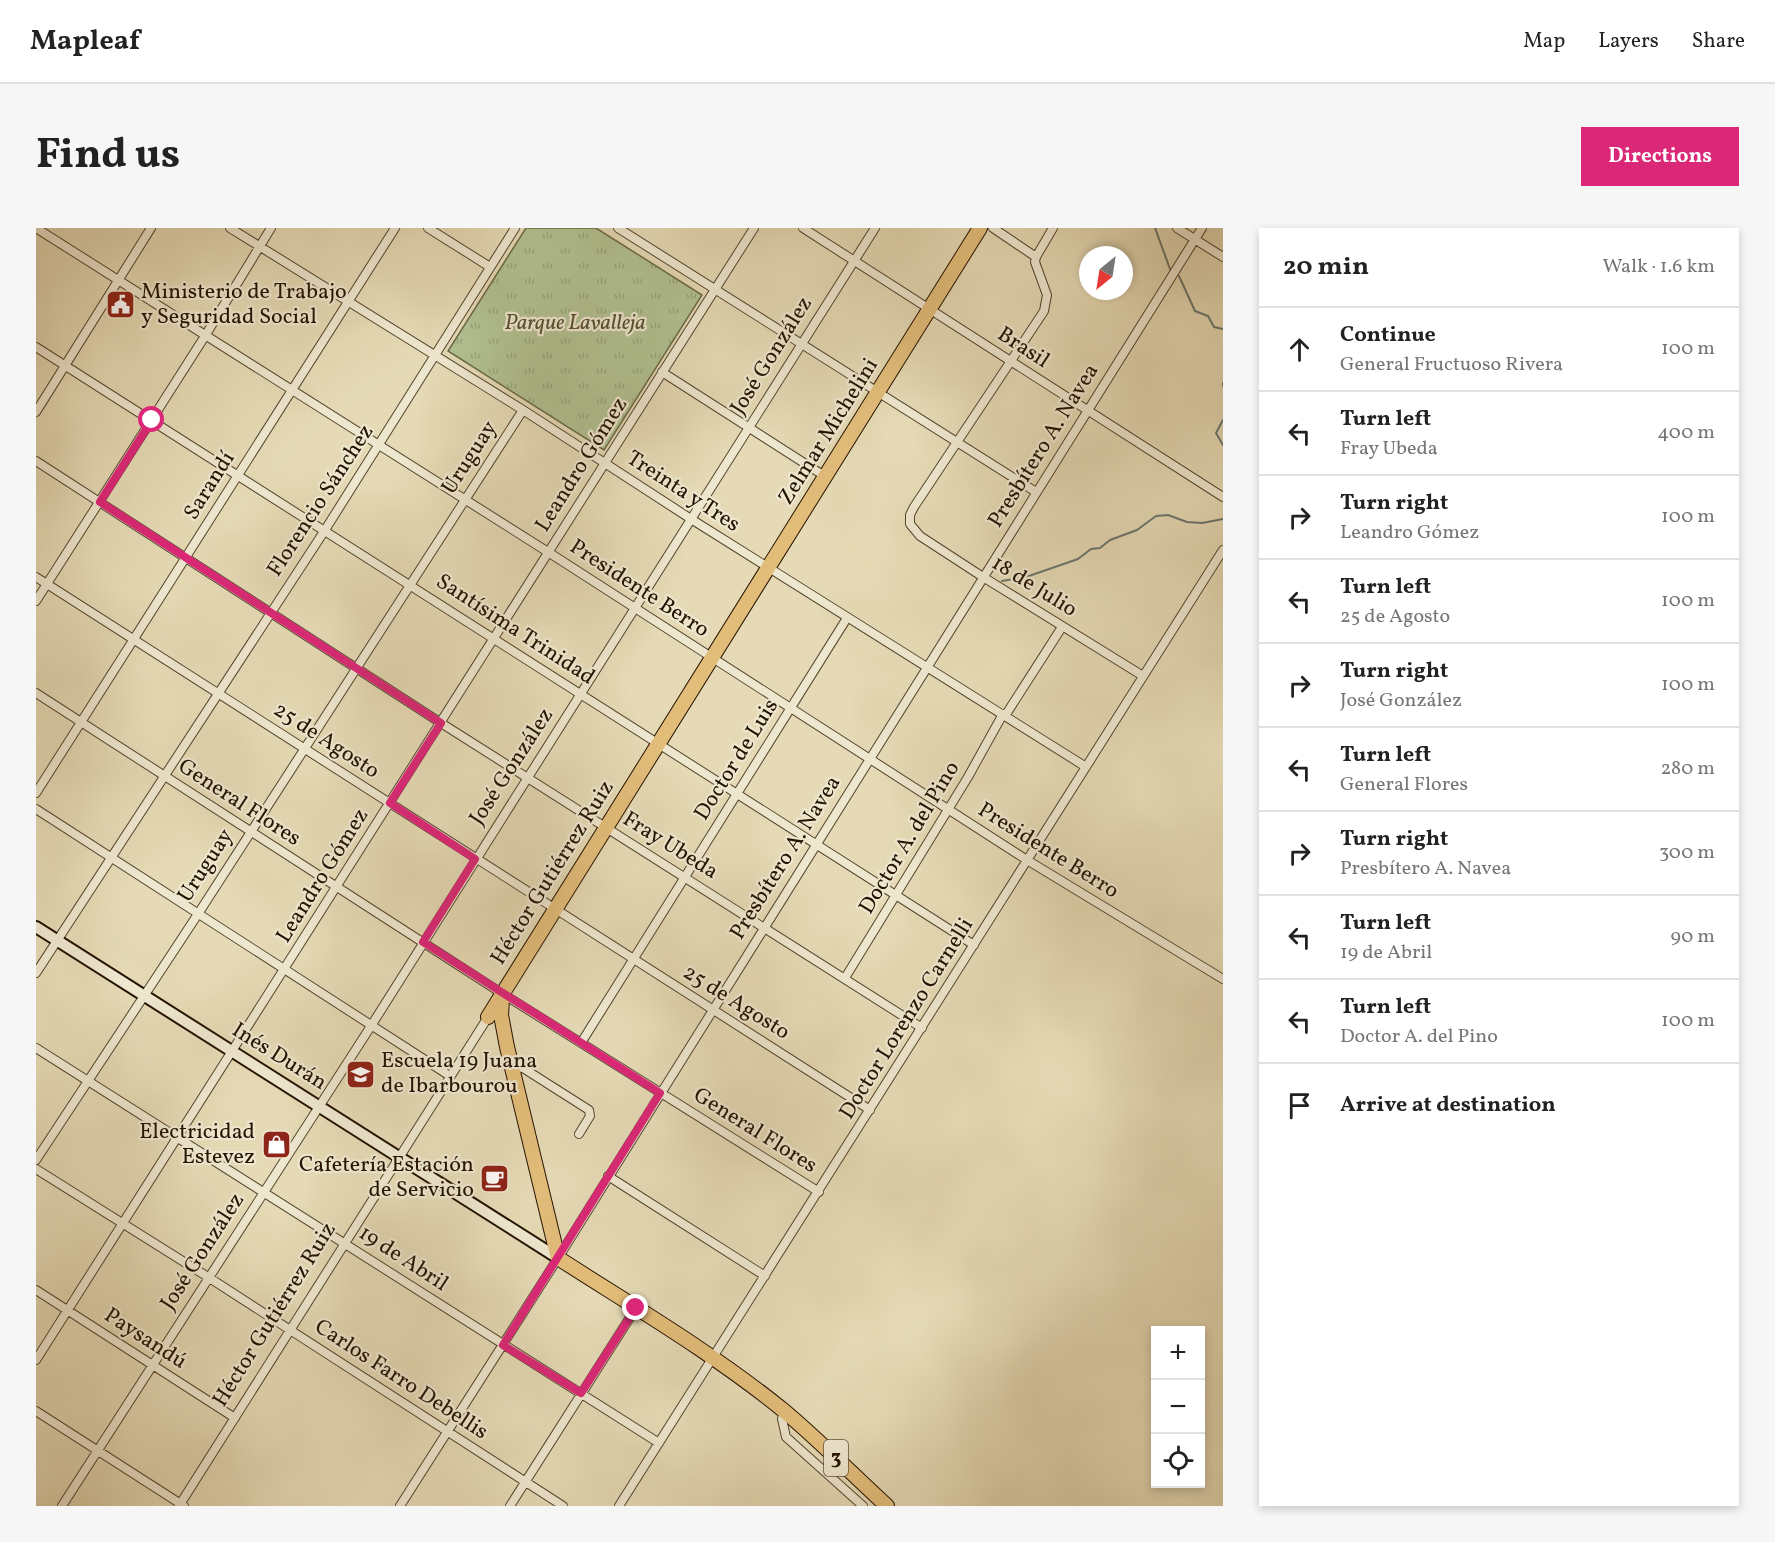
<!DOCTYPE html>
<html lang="en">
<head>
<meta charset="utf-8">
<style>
	body { margin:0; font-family:Vollkorn,serif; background:#f6f6f6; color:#222 }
	.controls { position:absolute; right:18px; bottom:18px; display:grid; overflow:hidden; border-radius:0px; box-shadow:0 3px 9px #0003 }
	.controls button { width:54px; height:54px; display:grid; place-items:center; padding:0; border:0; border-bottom:2px solid #e0e0e0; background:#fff; color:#222; font:30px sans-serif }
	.compass { position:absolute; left:1043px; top:18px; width:54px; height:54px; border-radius:50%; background:#fff; box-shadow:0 3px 9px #0003; rotate:210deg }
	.stop { position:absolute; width:18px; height:18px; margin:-14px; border:4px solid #db2777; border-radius:50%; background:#fff }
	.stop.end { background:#db2777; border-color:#fff; box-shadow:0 2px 6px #0008 }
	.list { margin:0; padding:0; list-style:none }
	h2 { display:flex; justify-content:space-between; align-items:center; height:78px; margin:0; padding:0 24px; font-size:26px }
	h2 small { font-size:20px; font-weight:400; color:#767676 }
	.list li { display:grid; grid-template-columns:39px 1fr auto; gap:18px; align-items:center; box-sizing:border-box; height:84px; padding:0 24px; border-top:2px solid #e0e0e0 }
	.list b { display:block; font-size:22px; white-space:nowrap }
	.list p { margin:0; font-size:20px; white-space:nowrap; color:#767676 }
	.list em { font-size:20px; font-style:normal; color:#767676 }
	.icon { flex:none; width:33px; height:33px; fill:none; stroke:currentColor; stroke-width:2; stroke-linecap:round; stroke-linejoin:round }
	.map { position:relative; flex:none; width:1187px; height:1278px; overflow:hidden; border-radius:0px }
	header { display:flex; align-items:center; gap:36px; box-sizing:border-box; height:84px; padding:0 30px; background:#fff; border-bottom:2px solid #e0e0e0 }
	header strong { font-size:28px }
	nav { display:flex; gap:33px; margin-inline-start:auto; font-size:21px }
	.intro { display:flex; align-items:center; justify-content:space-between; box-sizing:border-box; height:144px; padding:0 36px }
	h1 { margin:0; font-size:42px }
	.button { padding:15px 27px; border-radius:0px; background:#db2777; color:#fff; font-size:21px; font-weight:700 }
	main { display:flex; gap:36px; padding:0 36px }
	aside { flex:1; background:#fff; border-radius:0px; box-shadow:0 3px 9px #0003 }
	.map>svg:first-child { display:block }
	.park { fill:url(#park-tufts); stroke:#6a6948; stroke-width:1.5 }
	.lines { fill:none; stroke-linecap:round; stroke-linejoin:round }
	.stream { stroke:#6b766f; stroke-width:2 }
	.street-casing { stroke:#54442d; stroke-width:10 }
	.secondary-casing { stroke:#241200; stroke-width:14 }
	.highway-casing { stroke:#241200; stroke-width:16 }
	.street { stroke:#eee7cf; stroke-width:8 }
	.secondary { stroke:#eee7cf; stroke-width:10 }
	.highway { stroke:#e2bd7a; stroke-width:14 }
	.route { stroke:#db2777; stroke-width:8 }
	.labels { text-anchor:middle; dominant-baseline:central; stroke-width:4.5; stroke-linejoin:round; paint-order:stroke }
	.shield { fill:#eee7cf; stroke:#61523e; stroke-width:1.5 }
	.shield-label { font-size:21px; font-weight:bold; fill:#241200 }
	.poi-label { font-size:22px; fill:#241200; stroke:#eee7cf; text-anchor:start }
	.park-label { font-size:22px; font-style:italic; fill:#554f32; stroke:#eee7cf }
	.street-label { font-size:22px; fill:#241200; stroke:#eee7cf }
</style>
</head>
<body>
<header>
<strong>Mapleaf</strong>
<nav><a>Map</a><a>Layers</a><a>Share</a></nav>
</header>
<div class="intro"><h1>Find us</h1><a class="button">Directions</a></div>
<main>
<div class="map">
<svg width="1187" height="1278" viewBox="0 0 1187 1278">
	<defs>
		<pattern id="park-tufts" width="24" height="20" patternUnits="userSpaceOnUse" patternTransform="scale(1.5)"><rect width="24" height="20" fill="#b1c090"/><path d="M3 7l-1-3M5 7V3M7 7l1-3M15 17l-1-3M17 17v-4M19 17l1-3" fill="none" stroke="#98a47a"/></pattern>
	</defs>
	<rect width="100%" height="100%" fill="#e5dab5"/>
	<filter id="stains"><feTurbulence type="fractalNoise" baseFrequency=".00333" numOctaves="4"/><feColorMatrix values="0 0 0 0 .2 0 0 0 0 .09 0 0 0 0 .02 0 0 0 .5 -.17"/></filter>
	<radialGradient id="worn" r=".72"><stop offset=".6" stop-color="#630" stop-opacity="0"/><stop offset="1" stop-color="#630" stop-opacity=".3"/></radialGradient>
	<path class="park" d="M 490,0 L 560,0 L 666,67 L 568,222 L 412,123 Z"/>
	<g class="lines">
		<path class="stream" d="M 1119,0 L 1134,41
			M 1143,48 L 1159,83 L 1172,88 L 1178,99 L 1187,101
			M 1187,155 L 1187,158
			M 1187,192 L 1180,205 L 1187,217
			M 966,353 L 990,349 L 1042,331 L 1055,321 L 1064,320 L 1074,312 L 1101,302 L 1120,288 L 1132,287 L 1151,294 L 1166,295 L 1187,291"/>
		<defs>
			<path id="street" d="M 0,0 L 512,324 L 991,632 L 1187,751
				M 194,0 L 487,182 L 655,291 L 1050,539
				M 392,0 L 454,39
				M 582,0 L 1000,264
				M 767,0 L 1187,269
				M 957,0 L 1000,29
				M 1017,0 L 1000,29 L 999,34 L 1011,67 L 1008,83 L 878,279 L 874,287 L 874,296 L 884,308 L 947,349 L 1107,448
				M 1141,0 L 1187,29
				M 0,119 L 938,717
				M 626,144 L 790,249
				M 0,184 L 115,0
				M 0,233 L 405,495 L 886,800
				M 0,349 L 834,882
				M 0,373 L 169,108 L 235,0
				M 0,465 L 467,766 L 783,964
				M 969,488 L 1026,399
				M 0,565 L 359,0
				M 0,581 L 414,848
				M 0,745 L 289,302 L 479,0
				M 809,750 L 932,549 L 967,486
				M 545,815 L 811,390
				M 0,820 L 623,1215
				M 477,838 L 487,840 L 553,882 L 554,888 L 543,906
				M 0,932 L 162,686 L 487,182
				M 0,941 L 172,1049 L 527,1278
				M 572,948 L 729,1048
				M 0,1062 L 199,1190
				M 0,1132 L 718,0
				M 0,1183 L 148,1278
				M 748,1183 L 746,1191 L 750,1209 L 827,1278
				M 26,1278 L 335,798 L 839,0
				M 143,1278 L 452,789
				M 364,1278 L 522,1030 L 1166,0
				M 474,1278 L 600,1080
				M 583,1278 L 1187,322"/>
			<path id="secondary" d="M 0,699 L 522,1030"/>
			<path id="highway" d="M 466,771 L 465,787 L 471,819 L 522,1030 C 598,1079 677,1125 747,1182 C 783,1212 816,1246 851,1278
				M 452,789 L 944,0"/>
		</defs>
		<use href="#street" class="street-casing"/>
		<use href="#secondary" class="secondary-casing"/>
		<use href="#highway" class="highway-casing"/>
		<use href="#street" class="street"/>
		<use href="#secondary" class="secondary"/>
		<use href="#highway" class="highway"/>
	</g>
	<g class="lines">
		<path class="route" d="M 116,192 L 64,274 L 405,495 L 354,575 L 439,631 L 387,714 L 624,865 L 467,1117 L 545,1165 L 600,1080"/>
	</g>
	<defs>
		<symbol id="civic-square" viewBox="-11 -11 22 22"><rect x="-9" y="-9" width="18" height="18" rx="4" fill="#8f2418" stroke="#eee7cf"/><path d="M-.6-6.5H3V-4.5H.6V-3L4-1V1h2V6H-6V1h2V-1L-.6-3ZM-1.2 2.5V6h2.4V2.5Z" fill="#fff"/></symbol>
		<symbol id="school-square" viewBox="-11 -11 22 22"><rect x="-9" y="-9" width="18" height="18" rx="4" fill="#8f2418" stroke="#eee7cf"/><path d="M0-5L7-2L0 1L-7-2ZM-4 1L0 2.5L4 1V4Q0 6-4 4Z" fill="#fff"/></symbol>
		<symbol id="shop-square" viewBox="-11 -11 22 22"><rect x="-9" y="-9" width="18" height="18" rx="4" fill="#8f2418" stroke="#eee7cf"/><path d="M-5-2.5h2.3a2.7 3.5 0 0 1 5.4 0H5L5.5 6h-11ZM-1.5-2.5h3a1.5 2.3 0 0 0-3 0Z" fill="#fff"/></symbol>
		<symbol id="cafe-square" viewBox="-11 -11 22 22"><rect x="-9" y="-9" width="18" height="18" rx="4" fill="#8f2418" stroke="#eee7cf"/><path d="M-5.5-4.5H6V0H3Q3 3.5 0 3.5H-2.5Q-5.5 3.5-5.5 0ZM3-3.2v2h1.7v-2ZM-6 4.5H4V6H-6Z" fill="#fff"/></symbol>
	</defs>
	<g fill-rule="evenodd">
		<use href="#civic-square" x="68" y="60" width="33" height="33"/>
		<use href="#school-square" x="308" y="830" width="33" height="33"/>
		<use href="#shop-square" x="224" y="900" width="33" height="33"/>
		<use href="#cafe-square" x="442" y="934" width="33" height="33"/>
	</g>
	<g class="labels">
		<rect class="shield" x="788" y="1212" width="24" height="36" rx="4.5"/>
		<g class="shield-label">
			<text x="800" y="1230">3</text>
		</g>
		<g class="poi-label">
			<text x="105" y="64">Ministerio de Trabajo<tspan x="105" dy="25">y Seguridad Social</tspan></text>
			<text x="345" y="833">Escuela 19 Juana<tspan x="345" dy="25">de Ibarbourou</tspan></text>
			<text x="219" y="904" text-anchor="end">Electricidad<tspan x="219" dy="25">Estevez</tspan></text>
			<text x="438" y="937" text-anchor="end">Cafetería Estación<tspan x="438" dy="25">de Servicio</tspan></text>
		</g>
		<g class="park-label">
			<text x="539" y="95">Parque Lavalleja</text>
		</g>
		<g class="street-label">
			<text transform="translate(987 120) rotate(33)">Brasil</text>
			<text transform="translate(736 128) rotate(-58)">José González</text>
			<text transform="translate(793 204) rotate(-58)">Zelmar Michelini</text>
			<text transform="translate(1008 218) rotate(-58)">Presbítero A. Navea</text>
			<text transform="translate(434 230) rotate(-57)">Uruguay</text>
			<text transform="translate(546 237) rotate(-58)">Leandro Gómez</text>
			<text transform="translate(174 258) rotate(-58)">Sarandí</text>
			<text transform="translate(647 264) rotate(33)">Treinta y Tres</text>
			<text transform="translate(285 273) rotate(-57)">Florencio Sánchez</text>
			<text transform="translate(998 359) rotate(32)">18 de Julio</text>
			<text transform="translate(603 361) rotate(33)">Presidente Berro</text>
			<text transform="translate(479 402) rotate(33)">Santísima Trinidad</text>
			<text transform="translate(290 513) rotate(33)">25 de Agosto</text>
			<text transform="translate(701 532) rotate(-58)">Doctor de Luis</text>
			<text transform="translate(476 539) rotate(-57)">José González</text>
			<text transform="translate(203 575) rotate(33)">General Flores</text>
			<text transform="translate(874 610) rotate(-59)">Doctor A. del Pino</text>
			<text transform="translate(634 618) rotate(32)">Fray Ubeda</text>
			<text transform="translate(1012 623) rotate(32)">Presidente Berro</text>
			<text transform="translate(750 630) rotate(-58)">Presbítero A. Navea</text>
			<text transform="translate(170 638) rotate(-57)">Uruguay</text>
			<text transform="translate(517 645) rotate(-58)">Héctor Gutiérrez Ruiz</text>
			<text transform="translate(287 648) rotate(-58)">Leandro Gómez</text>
			<text transform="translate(700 775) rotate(32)">25 de Agosto</text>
			<text transform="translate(871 791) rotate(-58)">Doctor Lorenzo Carnelli</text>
			<text transform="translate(243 829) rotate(32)">Inés Durán</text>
			<text transform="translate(719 903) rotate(32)">General Flores</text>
			<text transform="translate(167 1024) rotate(-57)">José González</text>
			<text transform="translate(367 1031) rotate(33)">19 de Abril</text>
			<text transform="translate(239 1087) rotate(-58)">Héctor Gutiérrez Ruiz</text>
			<text transform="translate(109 1111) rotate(33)">Paysandú</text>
			<text transform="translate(365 1152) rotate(33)">Carlos Farro Debellis</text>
		</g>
	</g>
	<rect width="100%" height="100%" filter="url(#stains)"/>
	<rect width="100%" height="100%" fill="url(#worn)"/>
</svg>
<div class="controls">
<button>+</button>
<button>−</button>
<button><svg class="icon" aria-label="locate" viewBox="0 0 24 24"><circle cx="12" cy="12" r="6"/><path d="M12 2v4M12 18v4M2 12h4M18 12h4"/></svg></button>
</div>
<svg class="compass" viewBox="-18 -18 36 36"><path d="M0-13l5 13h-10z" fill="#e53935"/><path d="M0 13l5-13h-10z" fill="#767676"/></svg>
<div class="stop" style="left:116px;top:192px"></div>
<div class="stop end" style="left:600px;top:1080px"></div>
</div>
<aside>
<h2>20 min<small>Walk · 1.6 km</small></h2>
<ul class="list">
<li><svg class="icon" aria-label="ahead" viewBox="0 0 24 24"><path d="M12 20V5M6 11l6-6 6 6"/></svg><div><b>Continue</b><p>General Fructuoso Rivera</p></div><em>100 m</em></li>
<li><svg class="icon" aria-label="left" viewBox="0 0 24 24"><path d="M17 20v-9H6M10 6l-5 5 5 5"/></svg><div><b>Turn left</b><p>Fray Ubeda</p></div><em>400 m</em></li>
<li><svg class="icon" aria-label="right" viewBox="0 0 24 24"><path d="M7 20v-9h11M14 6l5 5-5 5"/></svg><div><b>Turn right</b><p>Leandro Gómez</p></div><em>100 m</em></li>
<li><svg class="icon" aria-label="left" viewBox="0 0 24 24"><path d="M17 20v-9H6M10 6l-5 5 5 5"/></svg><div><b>Turn left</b><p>25 de Agosto</p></div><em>100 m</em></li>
<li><svg class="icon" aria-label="right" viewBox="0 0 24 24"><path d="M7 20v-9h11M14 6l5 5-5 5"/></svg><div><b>Turn right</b><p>José González</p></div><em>100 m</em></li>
<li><svg class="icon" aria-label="left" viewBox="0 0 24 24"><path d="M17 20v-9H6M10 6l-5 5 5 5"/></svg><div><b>Turn left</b><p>General Flores</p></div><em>280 m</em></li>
<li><svg class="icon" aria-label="right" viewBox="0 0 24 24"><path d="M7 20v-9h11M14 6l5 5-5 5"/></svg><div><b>Turn right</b><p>Presbítero A. Navea</p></div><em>300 m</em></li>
<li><svg class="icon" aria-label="left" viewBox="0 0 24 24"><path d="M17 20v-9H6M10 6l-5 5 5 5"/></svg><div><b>Turn left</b><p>19 de Abril</p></div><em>90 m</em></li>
<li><svg class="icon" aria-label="left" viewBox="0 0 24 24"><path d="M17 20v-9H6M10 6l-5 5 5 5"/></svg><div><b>Turn left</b><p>Doctor A. del Pino</p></div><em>100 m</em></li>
<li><svg class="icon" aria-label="arrive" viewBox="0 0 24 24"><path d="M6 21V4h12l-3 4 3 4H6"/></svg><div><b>Arrive at destination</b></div></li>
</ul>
</aside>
</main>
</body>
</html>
